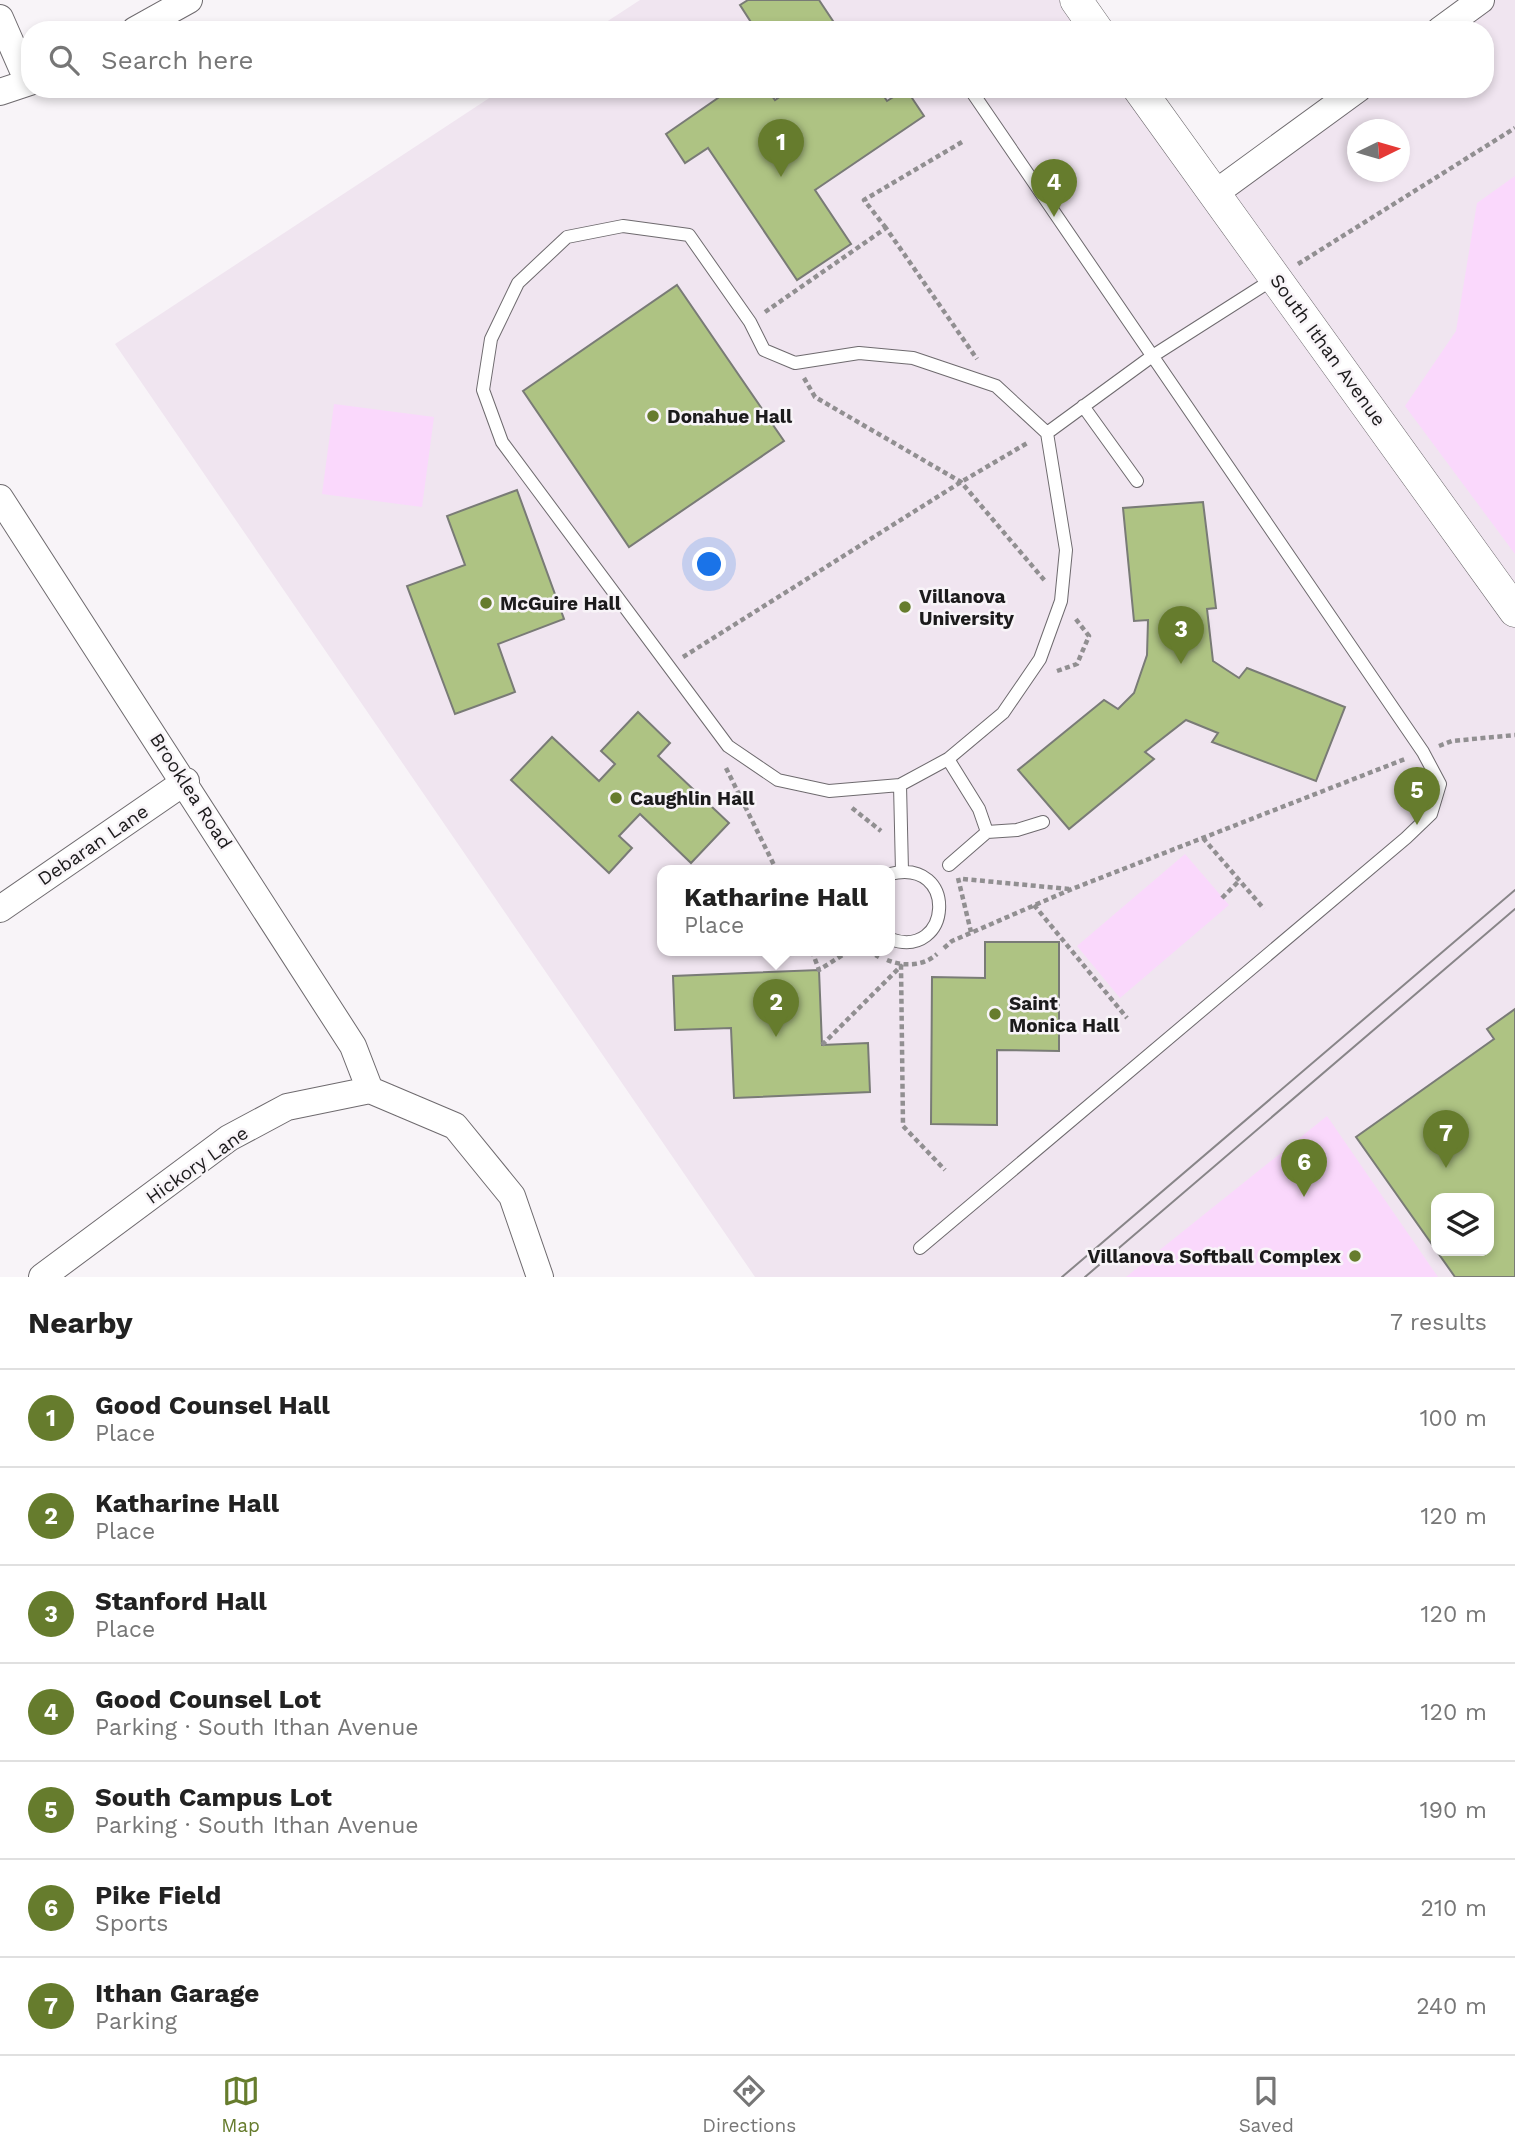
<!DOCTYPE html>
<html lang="en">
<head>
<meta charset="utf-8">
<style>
	body { margin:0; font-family:"Work Sans",sans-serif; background:#f2f2f2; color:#222 }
	.controls { position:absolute; right:21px; bottom:21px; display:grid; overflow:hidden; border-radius:14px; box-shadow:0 4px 10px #0003 }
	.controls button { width:63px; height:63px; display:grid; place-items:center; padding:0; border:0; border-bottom:2px solid #e0e0e0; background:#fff; color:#222; font:35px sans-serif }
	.compass { position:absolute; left:1347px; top:119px; width:63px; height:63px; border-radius:50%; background:#fff; box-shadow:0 4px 10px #0003; rotate:85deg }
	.you { position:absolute; left:710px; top:565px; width:24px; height:24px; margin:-18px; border:5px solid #fff; border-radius:50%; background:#1a73e8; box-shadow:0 0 0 10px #1a73e833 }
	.badge { display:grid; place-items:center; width:46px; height:46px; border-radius:50%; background:#667c2d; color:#fff; font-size:23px; font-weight:700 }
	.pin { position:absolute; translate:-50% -58px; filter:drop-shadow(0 2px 4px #0008) }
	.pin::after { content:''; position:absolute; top:37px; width:24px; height:21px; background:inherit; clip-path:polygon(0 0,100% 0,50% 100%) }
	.popup { position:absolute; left:657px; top:865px; width:238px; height:91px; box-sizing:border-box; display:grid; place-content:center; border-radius:14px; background:#fff; filter:drop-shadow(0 2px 5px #0005); font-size:23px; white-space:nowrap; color:#767676 }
	.popup b { font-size:26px; color:#222 }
	.popup::after { content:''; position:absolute; left:50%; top:100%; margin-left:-14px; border:14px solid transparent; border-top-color:#fff }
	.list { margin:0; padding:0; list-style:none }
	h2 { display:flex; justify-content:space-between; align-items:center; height:91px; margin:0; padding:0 28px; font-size:30px }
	h2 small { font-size:23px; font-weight:400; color:#767676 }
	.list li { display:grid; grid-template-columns:46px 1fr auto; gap:21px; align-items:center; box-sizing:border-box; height:98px; padding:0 28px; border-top:2px solid #e0e0e0 }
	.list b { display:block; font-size:26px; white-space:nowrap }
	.list p { margin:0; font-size:23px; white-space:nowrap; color:#767676 }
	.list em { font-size:23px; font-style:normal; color:#767676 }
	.icon { flex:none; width:38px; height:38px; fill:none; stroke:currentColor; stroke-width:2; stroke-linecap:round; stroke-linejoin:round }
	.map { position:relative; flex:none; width:1515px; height:1277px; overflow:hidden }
	.search { position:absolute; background:#fff; box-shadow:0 4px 10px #0003; left:21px; right:21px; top:21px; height:77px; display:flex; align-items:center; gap:18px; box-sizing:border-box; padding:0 24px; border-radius:28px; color:#767676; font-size:26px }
	.sheet { height:777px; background:#fff }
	nav { display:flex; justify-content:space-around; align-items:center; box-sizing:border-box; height:98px; border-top:2px solid #e0e0e0; background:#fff; font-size:19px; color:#767676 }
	nav a { display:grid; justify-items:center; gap:4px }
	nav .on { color:#667c2d }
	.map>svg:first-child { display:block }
	.built { fill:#f0e5f0; fill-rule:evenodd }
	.green { fill:#fad8fc }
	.building { fill:#aec383; stroke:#797b76; stroke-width:2; fill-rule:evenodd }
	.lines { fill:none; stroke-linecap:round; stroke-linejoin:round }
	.service-casing { stroke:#6e6a6e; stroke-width:14 }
	.minor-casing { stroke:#6e6a6e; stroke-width:28 }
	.tertiary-casing { stroke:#6e6a6e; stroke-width:33 }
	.path { stroke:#918f91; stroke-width:4.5; stroke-dasharray:5 3.5; stroke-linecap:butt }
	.service { stroke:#fff; stroke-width:12 }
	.minor { stroke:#fff; stroke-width:26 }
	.tertiary { stroke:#fff; stroke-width:32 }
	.tram { stroke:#888588; stroke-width:2 }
	.poi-dot { fill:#667c2d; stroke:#f8f4f8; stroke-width:2.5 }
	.labels { text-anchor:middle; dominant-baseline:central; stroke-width:5; stroke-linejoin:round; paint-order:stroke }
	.street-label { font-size:19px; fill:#1c1b1c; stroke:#f8f4f8 }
	.poi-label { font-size:19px; font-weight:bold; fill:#1c1b1c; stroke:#f8f4f8; text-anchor:start }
</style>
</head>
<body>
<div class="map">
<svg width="1515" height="1277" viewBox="0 0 1515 1277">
	<rect width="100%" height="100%" fill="#f8f4f8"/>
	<path class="built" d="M 640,0 L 1076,0 L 1097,30 L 594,30 Z
		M 1481,0 L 1515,0 L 1515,1277 L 755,1277 L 115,344 L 503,89 L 1139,89 L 1214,194 L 1358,89 L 1485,89 L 1485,30 L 1440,30 ZM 1358,130 L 1400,130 L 1400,172 L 1358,172 ZM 662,871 L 890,871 L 890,951 L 662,951 ZM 1436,1198 L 1489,1198 L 1489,1251 L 1436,1251 Z"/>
	<path class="green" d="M 1515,176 L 1515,554 L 1405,406 L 1456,331 L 1477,203 Z
		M 334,404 L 434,417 L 422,507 L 322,494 Z
		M 1185,854 L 1229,905 L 1120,998 L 1077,946 Z
		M 1327,1116 L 1438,1277 L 1126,1277 Z"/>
	<path class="building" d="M 748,0 L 819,0 L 839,30 L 756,30 L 740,5 Z
		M 731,89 L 767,89 L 775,100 L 791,89 L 879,89 L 887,101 L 906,89 L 924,116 L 815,190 L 851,244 L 797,280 L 708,148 L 685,163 L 666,134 Z
		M 677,285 L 784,441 L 629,547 L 523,391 Z
		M 517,490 L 564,619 L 498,644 L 515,692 L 455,714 L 407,586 L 465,565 L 447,516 Z
		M 1203,502 L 1216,608 L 1207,609 L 1213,661 L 1239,678 L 1247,668 L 1345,707 L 1316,781 L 1212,742 L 1218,733 L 1186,720 L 1145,752 L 1154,759 L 1069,829 L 1018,770 L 1104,700 L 1118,709 L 1134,693 L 1147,655 L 1148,620 L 1134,621 L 1123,508 Z
		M 638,712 L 670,743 L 658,756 L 729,823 L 691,863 L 640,814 L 619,836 L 632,848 L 609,873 L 511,780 L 552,737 L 599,781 L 615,764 L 601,751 Z
		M 985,942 L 1059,942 L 1059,1051 L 997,1050 L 997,1125 L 931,1124 L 932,977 L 985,978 Z
		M 819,970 L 822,1045 L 868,1043 L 870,1092 L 734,1098 L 731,1028 L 675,1030 L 673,976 Z
		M 1515,1009 L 1515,1277 L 1455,1277 L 1356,1137 L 1494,1039 L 1487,1029 ZM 1436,1198 L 1489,1198 L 1489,1251 L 1436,1251 Z"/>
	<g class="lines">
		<defs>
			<path id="service" d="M 623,226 L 689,235 L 750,322 L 764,350 L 795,363 L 859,353 L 913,358 L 996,386 L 1047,433 L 1066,550 L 1061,601 L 1040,659 L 1003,713 L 948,759 L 900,785 L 829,791 L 778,780 L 728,746 L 502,442 L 483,390 L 491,339 L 518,283 L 567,237 Z
				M 1083,406 L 1137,481
				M 1047,433 L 1151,357 L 1275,278
				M 948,759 L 979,809 L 987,832 L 949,865
				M 900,785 L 902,871
				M 987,832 L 1017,830 L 1043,822
				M 890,874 C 959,857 952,961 890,939
				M 920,1248 L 1406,838 L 1431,814 L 1440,784 L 1423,752 L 970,89"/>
			<path id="minor" d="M 0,18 L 28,82
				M 135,30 L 189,0
				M 1440,30 L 1481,0
				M 0,92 L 30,82
				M 1214,194 L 1358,89
				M 0,498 L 353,1046 L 370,1090
				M 0,909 L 186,781
				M 370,1090 L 455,1126 L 512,1196 L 540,1277
				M 42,1277 L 229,1138 L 287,1107 L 370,1090"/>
			<path id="tertiary" d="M 1076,0 L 1097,30
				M 1139,89 L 1515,611"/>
		</defs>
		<use href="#service" class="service-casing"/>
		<use href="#minor" class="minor-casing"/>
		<use href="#tertiary" class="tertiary-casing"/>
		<path class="path" d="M 886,228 L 864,200 L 962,142
			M 1298,264 L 1515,128
			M 765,312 L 886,228 L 977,359
			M 804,378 L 815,397 L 961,482 L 1045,581
			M 683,657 L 961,482 L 1029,442
			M 1057,671 L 1077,664 L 1089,636 L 1075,618
			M 1439,746 L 1452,741 L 1515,735
			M 726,768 L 777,871
			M 852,808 L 881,831
			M 1203,838 L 1264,909
			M 958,878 L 971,932
			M 963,879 L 1069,889
			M 1222,898 L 1239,881
			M 1034,905 L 1127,1018
			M 944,948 L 952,941 L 1072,889 L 1405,759
			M 812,951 L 819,970 L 849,951
			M 868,951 L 879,957
			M 887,960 C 904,967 924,966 937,954
			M 822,1045 L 901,966 L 903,1126 L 945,1170"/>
		<use href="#service" class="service"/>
		<use href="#minor" class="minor"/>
		<use href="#tertiary" class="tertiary"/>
		<path class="tram" d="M 1062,1277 L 1515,890
			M 1085,1277 L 1515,909"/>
	</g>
	<g class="poi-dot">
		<circle cx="653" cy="416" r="7"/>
		<circle cx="486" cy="603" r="7"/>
		<circle cx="905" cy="607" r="7"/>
		<circle cx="616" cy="798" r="7"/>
		<circle cx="995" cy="1014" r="7"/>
		<circle cx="1355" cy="1256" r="7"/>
	</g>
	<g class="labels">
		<g class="street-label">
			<text transform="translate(1328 350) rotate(54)">South Ithan Avenue</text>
			<text transform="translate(191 791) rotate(57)">Brooklea Road</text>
			<text transform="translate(93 845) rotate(-34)">Debaran Lane</text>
			<text transform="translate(197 1165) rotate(-35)">Hickory Lane</text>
		</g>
		<g class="poi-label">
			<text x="667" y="416">Donahue Hall</text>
			<text x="919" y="596">Villanova<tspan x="919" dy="22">University</tspan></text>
			<text x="500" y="603">McGuire Hall</text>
			<text x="630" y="798">Caughlin Hall</text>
			<text x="1009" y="1003">Saint<tspan x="1009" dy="22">Monica Hall</tspan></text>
			<text x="1341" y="1256" text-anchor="end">Villanova Softball Complex</text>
		</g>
	</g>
</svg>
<div class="controls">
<button><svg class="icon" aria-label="layers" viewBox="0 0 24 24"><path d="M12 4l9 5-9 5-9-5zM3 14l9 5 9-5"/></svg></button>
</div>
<svg class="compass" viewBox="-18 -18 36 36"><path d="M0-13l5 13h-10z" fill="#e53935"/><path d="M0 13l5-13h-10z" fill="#767676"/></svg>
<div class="you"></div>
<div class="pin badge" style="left:781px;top:177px">1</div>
<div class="pin badge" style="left:776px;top:1037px">2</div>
<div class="popup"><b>Katharine Hall</b>Place</div>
<div class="pin badge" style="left:1181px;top:664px">3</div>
<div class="pin badge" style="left:1054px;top:217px">4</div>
<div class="pin badge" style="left:1417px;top:825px">5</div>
<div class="pin badge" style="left:1304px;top:1197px">6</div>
<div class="pin badge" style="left:1446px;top:1168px">7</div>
<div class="search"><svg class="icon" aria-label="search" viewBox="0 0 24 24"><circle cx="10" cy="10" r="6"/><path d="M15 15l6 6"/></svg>Search here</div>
</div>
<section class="sheet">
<h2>Nearby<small>7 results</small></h2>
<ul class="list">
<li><span class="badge">1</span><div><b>Good Counsel Hall</b><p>Place</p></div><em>100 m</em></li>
<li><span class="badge">2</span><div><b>Katharine Hall</b><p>Place</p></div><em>120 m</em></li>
<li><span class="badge">3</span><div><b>Stanford Hall</b><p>Place</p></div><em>120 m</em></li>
<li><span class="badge">4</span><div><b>Good Counsel Lot</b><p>Parking · South Ithan Avenue</p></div><em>120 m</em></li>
<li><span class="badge">5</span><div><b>South Campus Lot</b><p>Parking · South Ithan Avenue</p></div><em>190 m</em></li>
<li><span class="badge">6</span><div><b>Pike Field</b><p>Sports</p></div><em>210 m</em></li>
<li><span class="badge">7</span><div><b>Ithan Garage</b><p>Parking</p></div><em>240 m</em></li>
</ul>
</section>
<nav>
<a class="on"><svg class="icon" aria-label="map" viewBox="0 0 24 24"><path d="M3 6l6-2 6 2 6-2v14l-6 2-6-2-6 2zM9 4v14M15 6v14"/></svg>Map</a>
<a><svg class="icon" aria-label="directions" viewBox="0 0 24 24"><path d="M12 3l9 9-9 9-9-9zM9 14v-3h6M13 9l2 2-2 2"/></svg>Directions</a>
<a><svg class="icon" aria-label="saved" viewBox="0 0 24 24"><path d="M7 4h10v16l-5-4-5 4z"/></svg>Saved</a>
</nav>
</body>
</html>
